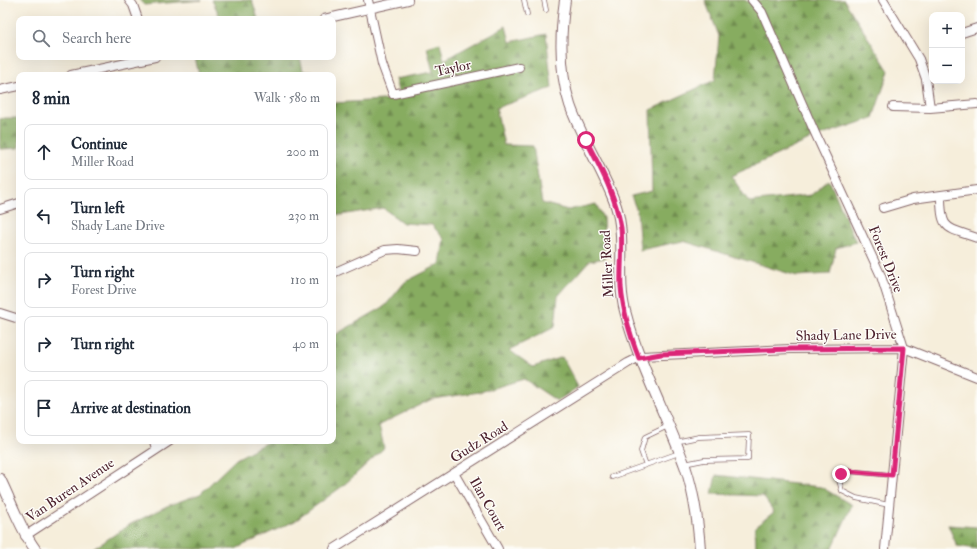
<!DOCTYPE html>
<html lang="en">
<head>
<meta charset="utf-8">
<style>
	body { margin:0; font-family:"IM FELL Double Pica",serif; background:#f6f6f7; color:#1f2937 }
	.controls { position:absolute; right:12px; top:12px; display:grid; overflow:hidden; border-radius:8px; box-shadow:0 4px 16px #0002 }
	.controls button { width:36px; height:36px; display:grid; place-items:center; padding:0; border:0; border-bottom:1px solid #e0e1e3; background:#fff; color:#1f2937; font:20px sans-serif }
	.stop { position:absolute; width:12px; height:12px; margin:-9px; border:3px solid #db2777; border-radius:50%; background:#fff }
	.stop.end { background:#db2777; border-color:#fff; box-shadow:0 1px 4px #0008 }
	.list { margin:0; padding:0; list-style:none }
	h2 { display:flex; justify-content:space-between; align-items:center; height:52px; margin:0; padding:0 16px; font-size:17px }
	h2 small { font-size:13px; font-weight:400; color:#747a83 }
	.list li { display:grid; grid-template-columns:26px 1fr auto; gap:12px; align-items:center; box-sizing:border-box; height:56px; margin:0 8px 8px; padding:0 8px; border:1px solid #e0e1e3; border-radius:8px }
	.list b { display:block; font-size:15px; white-space:nowrap }
	.list p { margin:0; font-size:13px; white-space:nowrap; color:#747a83 }
	.list em { font-size:13px; font-style:normal; color:#747a83 }
	.icon { flex:none; width:22px; height:22px; fill:none; stroke:currentColor; stroke-width:2; stroke-linecap:round; stroke-linejoin:round }
	.map { position:relative; flex:none; width:977px; height:549px; overflow:hidden }
	.search { position:absolute; background:#fff; box-shadow:0 4px 16px #0002; left:16px; top:16px; width:320px; height:44px; display:flex; align-items:center; gap:10px; box-sizing:border-box; padding:0 14px; border-radius:8px; color:#747a83; font-size:15px }
	.panel { position:absolute; background:#fff; box-shadow:0 4px 16px #0002; left:16px; top:72px; width:320px; height:372px; border-radius:8px }
	.map>svg:first-child { display:block }
	.forest { fill:url(#forest-firs); stroke:#686646 }
	.lines { fill:none; stroke-linecap:round; stroke-linejoin:round }
	.service-casing { stroke:#866769; stroke-width:5.5 }
	.minor-casing { stroke:#866769; stroke-width:10 }
	.tertiary-casing { stroke:#866769; stroke-width:12 }
	.service { stroke:#fff; stroke-width:4 }
	.minor { stroke:#fff; stroke-width:8 }
	.tertiary { stroke:#fff; stroke-width:10 }
	.route { stroke:#db2777; stroke-width:5 }
	.labels { text-anchor:middle; dominant-baseline:central; stroke-width:3; stroke-linejoin:round; paint-order:stroke }
	.street-label { font-size:14px; fill:#4a1f2b; stroke:#fdfcf7 }
</style>
</head>
<body>
<div class="map">
<svg width="977" height="549" viewBox="0 0 977 549">
	<defs>
		<pattern id="forest-firs" width="22" height="20" patternUnits="userSpaceOnUse"><rect width="22" height="20" fill="#87ac61"/><path d="M5 1l3.5 6h-7zM16 11l3.5 6h-7z" fill="#708b50"/></pattern>
	</defs>
	<rect width="100%" height="100%" fill="#fdfcf7"/>
	<filter id="ink" filterUnits="userSpaceOnUse"><feTurbulence type="fractalNoise" baseFrequency=".025" numOctaves="2"/><feDisplacementMap in="SourceGraphic" scale="8" xChannelSelector="R" yChannelSelector="G"/><feConvolveMatrix kernelMatrix="1 2 1 2 8 2 1 2 1" color-interpolation-filters="sRGB"/></filter>
	<filter id="wash" filterUnits="userSpaceOnUse"><feTurbulence type="fractalNoise" baseFrequency=".012" numOctaves="4" result="noise"/><feDisplacementMap in="SourceGraphic" scale="16" xChannelSelector="R" yChannelSelector="G"/><feGaussianBlur stdDeviation="0.9" result="paint"/><feColorMatrix in="noise" values="0 0 0 0 0 0 0 0 0 0 0 0 0 0 0 0 0 1.4 0 .05"/><feComposite in="paint" operator="in"/></filter>
	<g filter="url(#wash)">
		<rect width="100%" height="100%" fill="#f6eedb"/>
		<path class="forest" d="M 139,0 L 202,0 L 144,5 Z
			M 212,0 L 252,0 L 258,19 L 221,19 Z
			M 705,0 L 744,0 L 749,2 L 750,0 L 844,0 L 889,71 L 873,118 L 816,137 L 731,176 L 749,202 L 811,195 L 829,180 L 856,242 L 836,248 L 830,274 L 797,276 L 683,241 L 640,250 L 637,211 L 631,196 L 652,191 L 650,110 L 715,80 L 719,36 Z
			M 506,26 L 510,42 L 546,34 L 552,88 L 496,108 L 504,145 L 533,146 L 542,203 L 568,210 L 596,204 L 603,218 L 605,258 L 589,261 L 558,296 L 555,327 L 509,350 L 533,367 L 562,357 L 578,387 L 557,401 L 524,379 L 480,392 L 432,399 L 379,425 L 384,448 L 344,485 L 295,521 L 235,549 L 93,549 L 129,525 L 167,506 L 200,494 L 236,459 L 269,441 L 333,441 L 333,336 L 385,306 L 405,282 L 440,264 L 444,239 L 432,225 L 403,223 L 383,208 L 341,215 L 333,214 L 333,103 L 400,99 L 395,79 L 433,72 L 427,47 L 440,43 L 444,60 Z
			M 195,57 L 300,57 L 303,71 L 319,73 L 320,75 L 199,75 Z
			M 5,118 L 19,118 L 19,148 L 0,149 L 0,119 Z
			M 716,475 L 821,487 L 852,505 L 832,549 L 756,549 L 755,527 L 774,512 L 763,496 L 712,494 Z
			M 948,525 L 977,527 L 977,549 L 957,546 Z"/>
	</g>
	<g filter="url(#ink)">
		<g class="lines">
			<defs>
				<path id="service" d="M 524,0 L 527,14
					M 544,0 L 546,10
					M 675,442 L 699,437 L 749,435 L 748,459 L 704,460 L 684,464
					M 646,465 L 641,451 L 645,437 L 668,426
					M 612,477 L 679,453
					M 889,505 L 856,498 L 842,491 L 839,480 L 841,474 L 847,471 L 892,475"/>
				<path id="minor" d="M 129,0 L 133,5 L 138,19
					M 368,0 L 382,64 L 393,94 L 519,67
					M 752,0 L 762,12 L 815,133 L 881,276 L 904,348 L 885,549
					M 883,0 L 919,59 L 926,79 L 930,108
					M 324,19 L 408,0
					M 962,33 L 977,28
					M 71,75 L 155,57
					M 0,90 L 19,86
					M 893,107 L 930,108 L 977,104
					M 941,195 C 941,231 946,227 977,238
					M 883,208 L 913,199 L 977,190
					M 0,209 L 19,203
					M 333,273 L 385,250 L 398,249 L 417,251
					M 0,313 L 19,319
					M 154,441 L 156,449
					M 454,473 L 498,549
					M 25,536 L 170,441
					M 334,549 L 628,363 L 642,356 L 791,349 L 904,348 L 977,377"/>
				<path id="tertiary" d="M 565,0 C 560,34 559,71 570,105 C 582,140 604,171 616,206 C 627,240 616,277 625,311 C 639,365 666,414 685,466 C 694,492 698,521 700,549
					M 0,479 C 12,503 19,527 35,549"/>
			</defs>
			<use href="#service" class="service-casing"/>
			<use href="#minor" class="minor-casing"/>
			<use href="#tertiary" class="tertiary-casing"/>
			<use href="#service" class="service"/>
			<use href="#minor" class="minor"/>
			<use href="#tertiary" class="tertiary"/>
		</g>
	</g>
	<g class="lines" filter="url(#ink)">
		<path class="route" d="M 586,140 C 601,169 616,196 621,228 C 623,247 620,267 621,287 C 623,311 630,335 639,358 L 661,354 L 791,349 L 904,348 L 892,475 L 847,471 L 841,474"/>
	</g>
	<g class="labels">
		<g class="street-label">
			<text transform="translate(453 68) rotate(-12)">Taylor</text>
			<text transform="translate(886 259) rotate(68)">Forest Drive</text>
			<text transform="translate(607 264) rotate(-93)">Miller Road</text>
			<text transform="translate(846 335) rotate(-1)">Shady Lane Drive</text>
			<text transform="translate(479 442) rotate(-32)">Gudz Road</text>
			<text transform="translate(70 490) rotate(-34)">Van Buren Avenue</text>
			<text transform="translate(488 504) rotate(60)">Ilan Court</text>
		</g>
	</g>
</svg>
<div class="controls">
<button>+</button>
<button>−</button>
</div>
<div class="stop" style="left:586px;top:140px"></div>
<div class="stop end" style="left:841px;top:474px"></div>
<div class="search"><svg class="icon" aria-label="search" viewBox="0 0 24 24"><circle cx="10" cy="10" r="6"/><path d="M15 15l6 6"/></svg>Search here</div>
<section class="panel">
<h2>8 min<small>Walk · 580 m</small></h2>
<ul class="list">
<li><svg class="icon" aria-label="ahead" viewBox="0 0 24 24"><path d="M12 20V5M6 11l6-6 6 6"/></svg><div><b>Continue</b><p>Miller Road</p></div><em>200 m</em></li>
<li><svg class="icon" aria-label="left" viewBox="0 0 24 24"><path d="M17 20v-9H6M10 6l-5 5 5 5"/></svg><div><b>Turn left</b><p>Shady Lane Drive</p></div><em>230 m</em></li>
<li><svg class="icon" aria-label="right" viewBox="0 0 24 24"><path d="M7 20v-9h11M14 6l5 5-5 5"/></svg><div><b>Turn right</b><p>Forest Drive</p></div><em>110 m</em></li>
<li><svg class="icon" aria-label="right" viewBox="0 0 24 24"><path d="M7 20v-9h11M14 6l5 5-5 5"/></svg><div><b>Turn right</b></div><em>40 m</em></li>
<li><svg class="icon" aria-label="arrive" viewBox="0 0 24 24"><path d="M6 21V4h12l-3 4 3 4H6"/></svg><div><b>Arrive at destination</b></div></li>
</ul>
</section>
</div>
</body>
</html>
